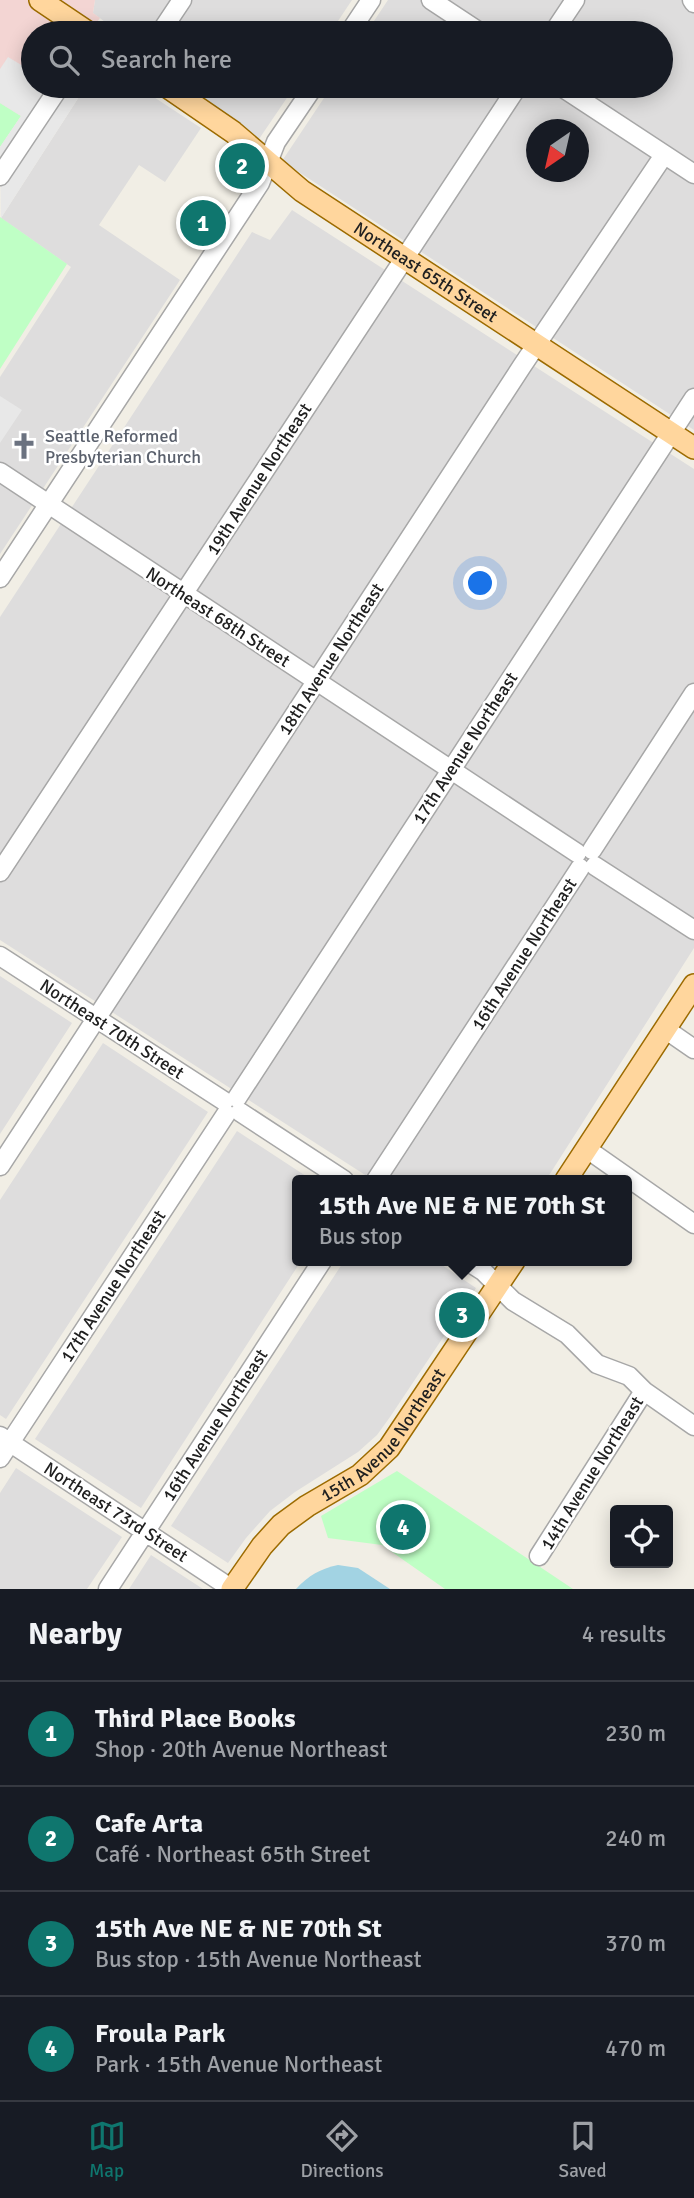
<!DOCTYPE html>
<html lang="en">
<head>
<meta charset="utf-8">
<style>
	body { margin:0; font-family:Signika,sans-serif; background:#242831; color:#f1f3f6 }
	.controls { position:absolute; right:21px; bottom:21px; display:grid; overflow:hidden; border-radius:7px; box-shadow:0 4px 18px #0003 }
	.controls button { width:63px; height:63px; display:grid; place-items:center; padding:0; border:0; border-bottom:2px solid #363941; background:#171b24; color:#f1f3f6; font:35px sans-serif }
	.compass { position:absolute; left:526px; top:119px; width:63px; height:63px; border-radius:50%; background:#171b24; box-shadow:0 4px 18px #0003; rotate:214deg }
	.you { position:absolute; left:481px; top:584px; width:24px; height:24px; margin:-18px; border:5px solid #fff; border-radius:50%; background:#1a73e8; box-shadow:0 0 0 10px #1a73e833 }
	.badge { display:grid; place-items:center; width:46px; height:46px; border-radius:50%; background:#0f766e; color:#fff; font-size:23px; font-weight:700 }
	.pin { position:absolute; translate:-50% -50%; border:4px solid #fff; box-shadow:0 2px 7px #0006 }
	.popup { position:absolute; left:292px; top:1175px; width:340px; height:91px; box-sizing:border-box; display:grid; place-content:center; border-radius:7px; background:#171b24; filter:drop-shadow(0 2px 5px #0005); font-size:23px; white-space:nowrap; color:#9ea1a6 }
	.popup b { font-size:26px; color:#f1f3f6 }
	.popup::after { content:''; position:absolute; left:50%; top:100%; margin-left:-14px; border:14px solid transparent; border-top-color:#171b24 }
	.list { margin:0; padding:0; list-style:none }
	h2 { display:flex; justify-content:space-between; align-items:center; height:91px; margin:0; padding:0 28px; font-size:30px }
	h2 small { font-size:23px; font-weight:400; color:#9ea1a6 }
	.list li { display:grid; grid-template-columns:46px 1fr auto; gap:21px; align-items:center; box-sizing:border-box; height:105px; padding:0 28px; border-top:2px solid #363941 }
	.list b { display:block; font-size:26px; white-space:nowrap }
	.list p { margin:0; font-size:23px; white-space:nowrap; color:#9ea1a6 }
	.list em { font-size:23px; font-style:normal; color:#9ea1a6 }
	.icon { flex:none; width:38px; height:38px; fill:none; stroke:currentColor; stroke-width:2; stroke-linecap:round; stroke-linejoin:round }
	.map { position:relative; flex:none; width:694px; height:1589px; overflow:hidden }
	.search { position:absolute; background:#171b24; box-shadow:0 4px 18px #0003; left:21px; right:21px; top:21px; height:77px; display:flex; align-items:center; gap:18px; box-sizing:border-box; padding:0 24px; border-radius:38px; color:#9ea1a6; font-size:26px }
	.sheet { height:511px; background:#171b24 }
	nav { display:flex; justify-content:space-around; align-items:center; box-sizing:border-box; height:98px; border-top:2px solid #363941; background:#171b24; font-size:19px; color:#9ea1a6 }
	nav a { display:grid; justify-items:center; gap:4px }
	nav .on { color:#0f766e }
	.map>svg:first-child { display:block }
	.residential { fill:#dedddd; fill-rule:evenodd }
	.commercial { fill:#f3d5d3 }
	.park { fill:#bfffc5 }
	.parking { fill:#e8e8e8 }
	.water { fill:#a2d3e3 }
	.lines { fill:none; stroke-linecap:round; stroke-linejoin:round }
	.minor-casing { stroke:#a7a7a7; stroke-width:21 }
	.major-casing { stroke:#9c6b00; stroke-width:24 }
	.minor { stroke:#fff; stroke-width:18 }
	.major { stroke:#ffd69d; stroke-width:21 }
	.labels { text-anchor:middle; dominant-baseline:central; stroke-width:5; stroke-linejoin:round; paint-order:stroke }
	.street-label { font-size:18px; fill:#202020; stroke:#fff }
	.worship-label { font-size:18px; fill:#5b616d; stroke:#fff; text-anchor:start }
</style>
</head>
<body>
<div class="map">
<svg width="694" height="1589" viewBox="0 0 694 1589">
	<rect width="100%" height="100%" fill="#f1eee5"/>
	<path class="residential" d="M 95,0 L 352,0 L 330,33 L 120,33 L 93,13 Z
		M 388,0 L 694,0 L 694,430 L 282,161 L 332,86 L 661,86 L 661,33 L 366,33 ZM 536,130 L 578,130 L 578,172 L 536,172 Z
		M 86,86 L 137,86 L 201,128 L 165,182 L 139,165 L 99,225 L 180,280 L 0,554 L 0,377 L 71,267 L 1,218 Z
		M 189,86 L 295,86 L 259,139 Z
		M 292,210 L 694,469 L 694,948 L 546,1180 L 373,1180 L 0,940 L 0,617 L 252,232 L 270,240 Z
		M 0,976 L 72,1023 L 0,1134 Z
		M 103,1043 L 208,1112 L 6,1419 L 0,1415 L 0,1200 Z
		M 237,1131 L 312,1180 L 298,1180 L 298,1261 L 301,1261 L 141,1508 L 35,1439 Z
		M 344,1261 L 436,1261 L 476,1288 L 390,1417 L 377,1435 L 358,1452 L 295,1492 L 270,1511 L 246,1538 L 228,1563 L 171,1526 Z
		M 16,1468 L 122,1537 L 87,1589 L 0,1589 L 0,1493 Z
		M 151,1555 L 203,1589 L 129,1589 Z"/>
	<path class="commercial" d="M 0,0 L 95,0 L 93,13 L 100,18 L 89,33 L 33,33 L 31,122 L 0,103 Z"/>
	<path class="park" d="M 0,103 L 21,116 L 0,147 Z
		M 0,217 L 67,264 L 0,369 Z
		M 397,1471 L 573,1589 L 445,1589 L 382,1545 L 328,1538 L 321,1516 Z"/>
	<path class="parking" d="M 8,57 L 33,72 L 33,86 L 86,86 L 1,218 L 0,147 L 21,116 L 0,103 L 0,69 Z
		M 0,396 L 22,410 L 0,443 Z"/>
	<path class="water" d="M 338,1565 L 358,1568 L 390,1589 L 296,1589 C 309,1575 320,1569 338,1565 Z"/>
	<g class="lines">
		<defs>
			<path id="minor" d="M 431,0 L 481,33
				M 692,0 L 694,3
				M 160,33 L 182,0
				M 349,33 L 371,0
				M 553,33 L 575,0
				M 560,86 L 694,174
				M 0,176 L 60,86
				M 0,472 L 577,853
				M 0,578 L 260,183 L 276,142 L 314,86
				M 592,850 L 694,693
				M 595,866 L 694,930
				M 0,872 L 518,86
				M 0,956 L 224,1101
				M 665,1029 L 694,1049
				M 237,1098 L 694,398
				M 240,1112 L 344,1180
				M 587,1149 L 694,1224
				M 0,1166 L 522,366 L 664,155
				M 376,1180 L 580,868
				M 467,1261 L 483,1271 L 513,1301 L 567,1334 L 597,1364 L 629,1376 L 644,1391 L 694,1426
				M 0,1436 L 232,1589
				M 0,1458 L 226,1114
				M 539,1556 L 644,1391
				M 108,1589 L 322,1261"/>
			<g id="major">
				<path d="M 40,0 L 89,33"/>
				<path id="s1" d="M 166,86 L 233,132 L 302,191 L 694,448"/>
				<path d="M 566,1180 L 694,985"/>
				<path id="s2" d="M 232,1589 L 262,1546 L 281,1525 L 307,1506 L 360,1475 L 389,1448 L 514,1261"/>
			</g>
		</defs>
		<use href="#minor" class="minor-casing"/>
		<use href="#major" class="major-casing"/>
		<use href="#minor" class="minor"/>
		<use href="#major" class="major"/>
	</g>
	<defs>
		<symbol id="church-bare" viewBox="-9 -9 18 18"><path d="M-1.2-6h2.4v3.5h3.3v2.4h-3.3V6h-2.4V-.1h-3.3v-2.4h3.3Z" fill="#6b7280" stroke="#fff" stroke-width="2.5" paint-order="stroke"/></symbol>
	</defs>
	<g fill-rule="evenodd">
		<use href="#church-bare" x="5" y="427" width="38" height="38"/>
	</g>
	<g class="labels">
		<g class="street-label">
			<text stroke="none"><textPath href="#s1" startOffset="320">Northeast 65th Street</textPath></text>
			<text transform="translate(259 479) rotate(-57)">19th Avenue Northeast</text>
			<text transform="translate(218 617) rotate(33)">Northeast 68th Street</text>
			<text transform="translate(331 659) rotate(-57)">18th Avenue Northeast</text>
			<text transform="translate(465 748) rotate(-57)">17th Avenue Northeast</text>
			<text transform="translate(524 954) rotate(-57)">16th Avenue Northeast</text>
			<text transform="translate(112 1029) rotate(33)">Northeast 70th Street</text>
			<text transform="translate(113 1286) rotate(-57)">17th Avenue Northeast</text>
			<text transform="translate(215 1425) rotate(-57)">16th Avenue Northeast</text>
			<text stroke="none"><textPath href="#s2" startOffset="219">15th Avenue Northeast</textPath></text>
			<text transform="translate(592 1473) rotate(-58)">14th Avenue Northeast</text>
			<text transform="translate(116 1512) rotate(33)">Northeast 73rd Street</text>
		</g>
		<g class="worship-label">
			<text x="45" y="436">Seattle Reformed<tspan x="45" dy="21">Presbyterian Church</tspan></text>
		</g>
	</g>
</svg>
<div class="controls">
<button><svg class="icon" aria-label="locate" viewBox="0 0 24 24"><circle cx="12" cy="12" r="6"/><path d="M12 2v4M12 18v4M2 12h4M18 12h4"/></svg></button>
</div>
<svg class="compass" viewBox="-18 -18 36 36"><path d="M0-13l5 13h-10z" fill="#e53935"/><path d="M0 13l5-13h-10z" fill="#9ea1a6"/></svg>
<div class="you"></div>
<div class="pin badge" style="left:203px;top:223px">1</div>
<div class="pin badge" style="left:242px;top:166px">2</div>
<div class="pin badge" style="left:462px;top:1315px">3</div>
<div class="popup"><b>15th Ave NE &amp; NE 70th St</b>Bus stop</div>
<div class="pin badge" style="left:403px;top:1527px">4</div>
<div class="search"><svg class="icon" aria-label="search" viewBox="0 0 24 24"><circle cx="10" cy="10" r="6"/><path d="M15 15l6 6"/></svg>Search here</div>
</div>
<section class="sheet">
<h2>Nearby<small>4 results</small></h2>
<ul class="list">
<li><span class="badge">1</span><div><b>Third Place Books</b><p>Shop · 20th Avenue Northeast</p></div><em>230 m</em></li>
<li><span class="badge">2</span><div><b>Cafe Arta</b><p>Café · Northeast 65th Street</p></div><em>240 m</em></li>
<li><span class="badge">3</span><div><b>15th Ave NE &amp; NE 70th St</b><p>Bus stop · 15th Avenue Northeast</p></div><em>370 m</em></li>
<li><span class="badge">4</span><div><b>Froula Park</b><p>Park · 15th Avenue Northeast</p></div><em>470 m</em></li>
</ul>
</section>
<nav>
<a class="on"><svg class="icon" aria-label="map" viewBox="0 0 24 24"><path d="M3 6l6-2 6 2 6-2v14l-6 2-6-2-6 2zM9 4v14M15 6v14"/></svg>Map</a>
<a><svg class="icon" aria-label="directions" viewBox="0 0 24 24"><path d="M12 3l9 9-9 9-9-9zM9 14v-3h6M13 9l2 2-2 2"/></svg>Directions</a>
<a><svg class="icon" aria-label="saved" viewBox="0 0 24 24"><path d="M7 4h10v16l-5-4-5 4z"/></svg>Saved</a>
</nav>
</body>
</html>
